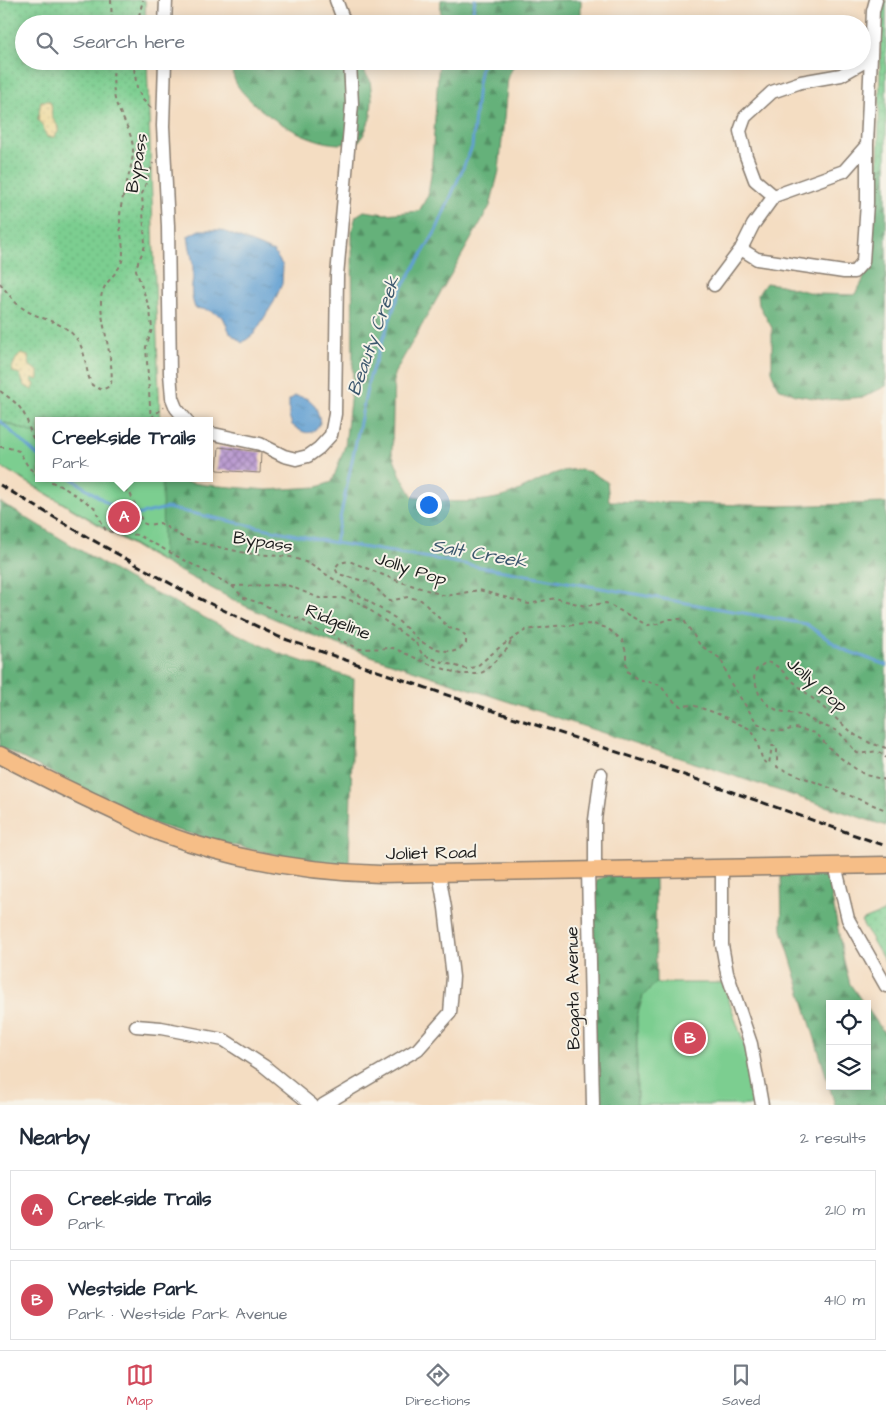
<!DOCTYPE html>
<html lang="en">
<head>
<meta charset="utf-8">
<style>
	body { margin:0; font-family:"Architects Daughter",sans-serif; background:#f2f2f3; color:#1f2937 }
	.controls { position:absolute; right:15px; bottom:15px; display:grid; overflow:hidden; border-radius:0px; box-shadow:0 2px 12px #0003 }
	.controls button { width:45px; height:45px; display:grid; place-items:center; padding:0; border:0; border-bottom:1px solid #e0e1e3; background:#fff; color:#1f2937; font:25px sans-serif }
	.you { position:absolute; left:428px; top:504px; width:18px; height:18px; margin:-12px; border:4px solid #fff; border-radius:50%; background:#1a73e8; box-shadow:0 0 0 8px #1a73e833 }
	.badge { display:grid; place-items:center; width:32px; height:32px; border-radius:50%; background:#d1495b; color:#fff; font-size:16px; font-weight:700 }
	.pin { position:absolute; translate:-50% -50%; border:2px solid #fff; box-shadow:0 1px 5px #0006 }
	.popup { position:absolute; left:35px; top:417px; width:178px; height:65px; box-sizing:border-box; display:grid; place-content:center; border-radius:0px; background:#fff; filter:drop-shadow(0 1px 4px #0005); font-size:16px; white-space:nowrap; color:#747a83 }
	.popup b { font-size:19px; color:#1f2937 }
	.popup::after { content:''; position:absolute; left:50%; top:100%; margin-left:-10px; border:10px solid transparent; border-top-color:#fff }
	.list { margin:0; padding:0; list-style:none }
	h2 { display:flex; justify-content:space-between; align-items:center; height:65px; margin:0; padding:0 20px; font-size:21px }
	h2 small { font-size:16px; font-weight:400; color:#747a83 }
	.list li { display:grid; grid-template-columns:32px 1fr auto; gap:15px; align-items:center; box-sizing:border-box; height:80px; margin:0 10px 10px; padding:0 10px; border:1px solid #e0e1e3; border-radius:0px }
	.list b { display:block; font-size:19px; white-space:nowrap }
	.list p { margin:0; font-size:16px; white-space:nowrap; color:#747a83 }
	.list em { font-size:16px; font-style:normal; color:#747a83 }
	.icon { flex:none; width:28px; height:28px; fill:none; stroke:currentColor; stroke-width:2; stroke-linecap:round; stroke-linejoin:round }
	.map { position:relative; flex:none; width:886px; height:1105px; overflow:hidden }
	.search { position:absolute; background:#fff; box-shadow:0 2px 12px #0003; left:15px; right:15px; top:15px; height:55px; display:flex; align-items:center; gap:12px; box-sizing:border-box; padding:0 18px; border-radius:28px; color:#747a83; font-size:19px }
	.sheet { height:245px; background:#fff }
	nav { display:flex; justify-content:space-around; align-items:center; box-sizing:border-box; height:70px; border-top:1px solid #e0e1e3; background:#fff; font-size:14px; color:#747a83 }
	nav a { display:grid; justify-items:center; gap:2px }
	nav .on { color:#d1495b }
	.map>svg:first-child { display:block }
	.grass { fill:url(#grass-dots); stroke:#4c7556 }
	.forest { fill:url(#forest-firs); stroke:#40664b }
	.sand { fill:url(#sand-dots); stroke:#857b5d }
	.park { fill:#7cce90; stroke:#4c7556 }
	.water { fill:url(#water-ripples); stroke:#3e5e77 }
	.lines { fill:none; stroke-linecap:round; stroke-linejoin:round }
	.stream { stroke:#609fd2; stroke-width:3 }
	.building { fill:url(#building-cross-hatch) }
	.minor-casing { stroke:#887c6f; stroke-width:15 }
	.major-casing { stroke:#887c6f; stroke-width:19 }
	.path { stroke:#887c6f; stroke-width:2; stroke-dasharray:4 4; stroke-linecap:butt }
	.minor { stroke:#fff; stroke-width:12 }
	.major { stroke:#f6be87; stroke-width:16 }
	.rail { stroke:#1c1c1c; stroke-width:3; stroke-dasharray:8 4; stroke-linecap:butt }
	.labels { text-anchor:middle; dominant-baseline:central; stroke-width:4; stroke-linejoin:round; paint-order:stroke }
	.street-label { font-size:18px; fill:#1c1c1c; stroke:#f7f3e8 }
	.water-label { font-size:19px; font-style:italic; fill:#3b576e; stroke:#f7f3e8 }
</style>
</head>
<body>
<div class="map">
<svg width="886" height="1105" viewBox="0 0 886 1105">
	<defs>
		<pattern id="grass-dots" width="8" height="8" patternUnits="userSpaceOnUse" patternTransform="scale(1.25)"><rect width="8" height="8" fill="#7cce90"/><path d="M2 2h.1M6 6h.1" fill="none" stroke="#6bb07c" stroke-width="1.8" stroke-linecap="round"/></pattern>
		<pattern id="forest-firs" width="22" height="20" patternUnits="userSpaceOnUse" patternTransform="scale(1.25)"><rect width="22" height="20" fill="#65b17a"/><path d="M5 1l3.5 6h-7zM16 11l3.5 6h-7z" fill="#528f63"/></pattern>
		<pattern id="sand-dots" width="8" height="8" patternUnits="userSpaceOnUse" patternTransform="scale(1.25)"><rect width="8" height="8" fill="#eeda9e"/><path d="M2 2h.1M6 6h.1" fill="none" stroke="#ccba88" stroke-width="1.8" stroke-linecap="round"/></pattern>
		<pattern id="water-ripples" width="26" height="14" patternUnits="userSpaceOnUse" patternTransform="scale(1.25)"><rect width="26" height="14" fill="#609fd2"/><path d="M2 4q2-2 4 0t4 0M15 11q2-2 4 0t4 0" fill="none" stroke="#4e81aa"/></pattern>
		<pattern id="building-cross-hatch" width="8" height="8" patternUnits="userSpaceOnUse" patternTransform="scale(1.25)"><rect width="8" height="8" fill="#bb9cd1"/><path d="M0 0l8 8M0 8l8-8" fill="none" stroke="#977ea9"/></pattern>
	</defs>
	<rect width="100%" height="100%" fill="#f7f3e8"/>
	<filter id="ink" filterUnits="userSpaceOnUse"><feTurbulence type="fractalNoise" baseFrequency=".02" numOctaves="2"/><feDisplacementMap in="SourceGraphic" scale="10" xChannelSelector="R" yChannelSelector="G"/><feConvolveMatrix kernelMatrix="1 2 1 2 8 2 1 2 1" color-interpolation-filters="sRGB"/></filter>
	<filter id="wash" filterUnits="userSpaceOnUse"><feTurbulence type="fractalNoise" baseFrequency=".0096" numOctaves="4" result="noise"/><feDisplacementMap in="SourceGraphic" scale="20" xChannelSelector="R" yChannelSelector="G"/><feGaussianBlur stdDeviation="1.12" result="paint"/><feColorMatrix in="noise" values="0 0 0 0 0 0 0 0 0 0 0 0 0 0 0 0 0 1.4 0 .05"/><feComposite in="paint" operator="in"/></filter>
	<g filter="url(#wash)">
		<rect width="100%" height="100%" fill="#f4ddc2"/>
		<path class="grass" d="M 0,0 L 145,0 L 146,24 L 24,24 L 24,61 L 147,61 L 160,421 L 39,421 L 39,435 L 0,421 Z
			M 886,0 L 886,165 L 878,170 L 881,17 L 882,4 Z
			M 886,911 L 886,964 L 861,921 Z"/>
		<path class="forest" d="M 441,0 L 581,0 L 581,24 L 440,24 Z
			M 237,61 L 353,61 L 362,69 L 370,80 L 372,98 L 371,116 L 364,134 L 359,141 C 353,142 346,144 339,144 C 306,143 255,112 237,85 C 234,80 233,75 232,70 L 235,63 Z
			M 439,61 L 519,61 L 515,63 L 508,77 L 499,171 L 490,206 L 394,374 L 392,453 L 401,476 L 413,497 C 440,502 469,504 497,498 C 529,492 555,461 590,472 C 596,474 601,479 607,482 L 609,501 L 779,506 L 886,503 L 886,826 L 391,663 L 312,635 L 245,606 L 149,555 L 0,466 L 0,421 L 39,435 L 39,478 L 158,478 L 207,485 L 267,490 L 317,487 L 332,482 L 345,446 L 353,373 L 352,230 L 356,216 L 364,211 L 385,214 L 419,211 L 428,195 L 431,175 Z
			M 886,165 L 886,386 L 864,397 L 825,400 L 796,395 L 778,388 L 772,374 L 772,328 L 759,305 L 758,294 L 766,283 L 781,285 L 816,294 L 854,295 C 874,270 870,238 873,209 C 874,196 876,183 878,170 Z
			M 0,502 L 128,579 L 227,629 L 278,653 L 354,679 L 349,865 L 287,857 L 236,846 L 157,825 L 130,812 L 0,747 Z
			M 781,874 L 828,876 L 844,961 L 850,984 L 864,1004 L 830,1004 L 830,1086 L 867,1086 L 867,1008 L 886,1035 L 886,1105 L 835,1105 L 782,930 Z
			M 606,875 L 655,876 L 656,983 L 643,996 L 637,1017 L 637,1105 L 594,1105 L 594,889 L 597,880 Z"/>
		<path class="sand" d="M 41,101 L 49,101 C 54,107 50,111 52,117 C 55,124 59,124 58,132 L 54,137 L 47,137 L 42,125 L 38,120 Z
			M 21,354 L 28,356 L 30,366 L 38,371 L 38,380 L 32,378 L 31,379 L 35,385 L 32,390 L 24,385 L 20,374 L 13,372 L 12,368 L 16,359 Z"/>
		<path class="park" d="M 0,421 L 39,435 L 39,478 L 158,478 L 162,480 L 163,562 L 0,466 Z
			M 656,983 L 723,983 L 749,1059 L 756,1105 L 637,1105 L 637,1017 L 643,996 Z"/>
		<path class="water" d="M 199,230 L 221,230 L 274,252 L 283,266 L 282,284 L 274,302 L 254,334 L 242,343 L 230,333 L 223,317 L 208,310 L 195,308 C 188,288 194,286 193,268 C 193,259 189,247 188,236 Z
			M 295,396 C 313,397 317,406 320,423 C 312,437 304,434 292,425 L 289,416 L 289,400 Z"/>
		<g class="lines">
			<path class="stream" d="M 475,0 L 473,10 L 482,24
				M 0,421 L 39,457
				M 71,478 L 128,517 L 167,508 L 335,543 L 418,556 L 806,624 L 842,649 L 886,665
				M 335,543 L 369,379 L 400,291 L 436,231 L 472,147 L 478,84 L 482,61"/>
		</g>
		<g id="blocks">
			<path class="building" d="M 219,447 L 261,452 L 260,473 L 217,470 Z"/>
		</g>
	</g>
	<g filter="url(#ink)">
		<use href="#blocks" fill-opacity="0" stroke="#887c6f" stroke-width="1"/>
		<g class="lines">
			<defs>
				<path id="minor" d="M 336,0 L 345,24
					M 165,24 L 166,0
					M 165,61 L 163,126 L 168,226 L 170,373 L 172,398 L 176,408 L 187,421
					M 774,196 L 844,171 L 867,145 L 873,11 L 876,0
					M 774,196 L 755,180 L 746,156 L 740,131 L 745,117 L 772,92 L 801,82 L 841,75 L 871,58
					M 741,249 L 757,259 L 844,272 L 854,272 L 863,262 L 867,203 L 867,145
					M 714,285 L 741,249 L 753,225 L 774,196
					M 209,433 L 260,444 L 284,456 L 296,459 L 308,456 L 319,448 L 331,435 L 335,414 L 337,276 L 352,104 L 350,61
					M 835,865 L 848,919 L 886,986
					M 722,867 L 722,945 L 727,973 L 751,1044 L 762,1105
					M 595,869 L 595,820 L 601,774
					M 588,870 L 593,1105
					M 136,1026 L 161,1028 L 224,1040 L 264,1066 L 312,1105
					M 323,1105 L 418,1049 L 450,1013 L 453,977 L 445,908 L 439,873"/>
				<path id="major" d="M 0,755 C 38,775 77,794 116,812 C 131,819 145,827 161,833 C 232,859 305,872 380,874 L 886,865"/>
			</defs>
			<use href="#minor" class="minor-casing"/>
			<use href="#major" class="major-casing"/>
			<path class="path" d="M 111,0 L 112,24
				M 137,24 L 143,0
				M 133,61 L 137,88 L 143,100 L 153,110
				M 0,283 C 7,292 14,303 24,309 C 40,320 63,321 75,337 C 88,352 84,370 92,385 L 102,390 L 110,386 C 117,370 100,322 101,300 C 101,283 117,276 122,261 C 125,249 120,235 120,223 C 119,198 131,177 133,153 C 134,134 122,119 116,103 C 112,90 114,75 113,61
				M 0,391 C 10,398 20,405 25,416 C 30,425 29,438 39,444
				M 151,418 L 164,407
				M 151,421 L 146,347 L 152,329 L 150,310 L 136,270 C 137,261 143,254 145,245 L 142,194 L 153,163
				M 0,447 L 6,447 L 19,451 L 29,468 L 39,475
				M 44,478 L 66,489 L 94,507 L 106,531 L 138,535 L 232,586 L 287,585 L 319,598 L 342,598 L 360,603 L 416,643 L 422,654 L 436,660 L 466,669 L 476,667 L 500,647 L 526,630 L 554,626 L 593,624 L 607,628 L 622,640 L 626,652 L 626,663 L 628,672 L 637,679 L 660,685 L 671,699 L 680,706 L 692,705 L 716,713 L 750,729 L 755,736 L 763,761 L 769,764 L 772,746 L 776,746 L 777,748 L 777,767 L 886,810
				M 116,478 L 115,481 L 119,487 L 130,493 L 143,523 L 148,525 L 160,523 L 187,540 L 245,553 L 291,557 L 308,563 L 395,618 L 420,641 L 433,648 L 451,652 L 458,650 L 466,644 L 466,637 L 460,631 L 449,628 L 421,600 L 408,597 L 389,601 L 371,583 L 338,574 L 335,568 L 339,563 L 349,561 L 398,581 L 446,596 L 479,590 L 529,604 L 555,598 L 585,606 L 606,603 L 647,625 L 657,624 L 669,619 L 683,619 L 700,645 L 721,659 L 730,682 L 757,723 L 769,730 L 783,731 L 795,728 L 816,733 L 833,752 L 850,765 L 865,775 L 886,780
				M 232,586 L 244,598 L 263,604 L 281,614 L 301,619 L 318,631 L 330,632 L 340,640 L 360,649 L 393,648 L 429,664 L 460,674 L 479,674 L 485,671 L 508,648 L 512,639
				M 886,748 L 870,743 L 855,735 L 788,677 C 781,669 776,664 766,662 L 756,670 L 754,678 L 759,694 L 769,706 L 779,711 L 805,716 L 816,723 L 838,731 L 857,753 C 869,755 876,746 886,758"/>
			<use href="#minor" class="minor"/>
			<use href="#major" class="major"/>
			<path class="rail" d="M 0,485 L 89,538 L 182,590 L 279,637 L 473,704 L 653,764 L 886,846"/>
		</g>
	</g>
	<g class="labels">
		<g class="street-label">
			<text transform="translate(137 163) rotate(-80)">Bypass</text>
			<text transform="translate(263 542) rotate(9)">Bypass</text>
			<text transform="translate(411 569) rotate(18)">Jolly Pop</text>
			<text transform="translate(338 622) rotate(22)">Ridgeline</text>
			<text transform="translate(817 685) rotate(41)">Jolly Pop</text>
			<text transform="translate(431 853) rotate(-1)">Joliet Road</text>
			<text transform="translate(573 988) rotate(-91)">Bogata Avenue</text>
		</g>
		<g class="water-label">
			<text transform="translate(374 336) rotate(-71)">Beauty Creek</text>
			<text transform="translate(479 554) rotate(10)">Salt Creek</text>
		</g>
	</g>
</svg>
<div class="controls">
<button><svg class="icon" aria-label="locate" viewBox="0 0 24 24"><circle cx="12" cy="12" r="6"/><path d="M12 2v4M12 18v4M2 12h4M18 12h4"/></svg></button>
<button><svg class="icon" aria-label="layers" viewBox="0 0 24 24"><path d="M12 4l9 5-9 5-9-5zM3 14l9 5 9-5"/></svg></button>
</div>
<div class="you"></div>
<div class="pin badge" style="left:124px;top:517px">A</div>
<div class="popup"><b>Creekside Trails</b>Park</div>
<div class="pin badge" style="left:690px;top:1038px">B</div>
<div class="search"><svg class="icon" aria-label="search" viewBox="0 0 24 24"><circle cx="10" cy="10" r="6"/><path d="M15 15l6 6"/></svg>Search here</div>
</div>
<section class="sheet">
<h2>Nearby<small>2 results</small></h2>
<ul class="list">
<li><span class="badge">A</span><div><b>Creekside Trails</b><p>Park</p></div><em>210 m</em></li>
<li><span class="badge">B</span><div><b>Westside Park</b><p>Park · Westside Park Avenue</p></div><em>410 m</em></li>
</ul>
</section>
<nav>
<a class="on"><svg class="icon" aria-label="map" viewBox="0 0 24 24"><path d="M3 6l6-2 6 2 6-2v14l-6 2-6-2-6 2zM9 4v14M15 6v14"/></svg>Map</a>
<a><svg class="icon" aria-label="directions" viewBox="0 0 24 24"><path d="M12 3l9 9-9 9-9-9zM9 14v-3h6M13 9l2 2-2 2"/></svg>Directions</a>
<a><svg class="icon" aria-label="saved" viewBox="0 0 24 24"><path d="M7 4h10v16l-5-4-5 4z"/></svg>Saved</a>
</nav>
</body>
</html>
